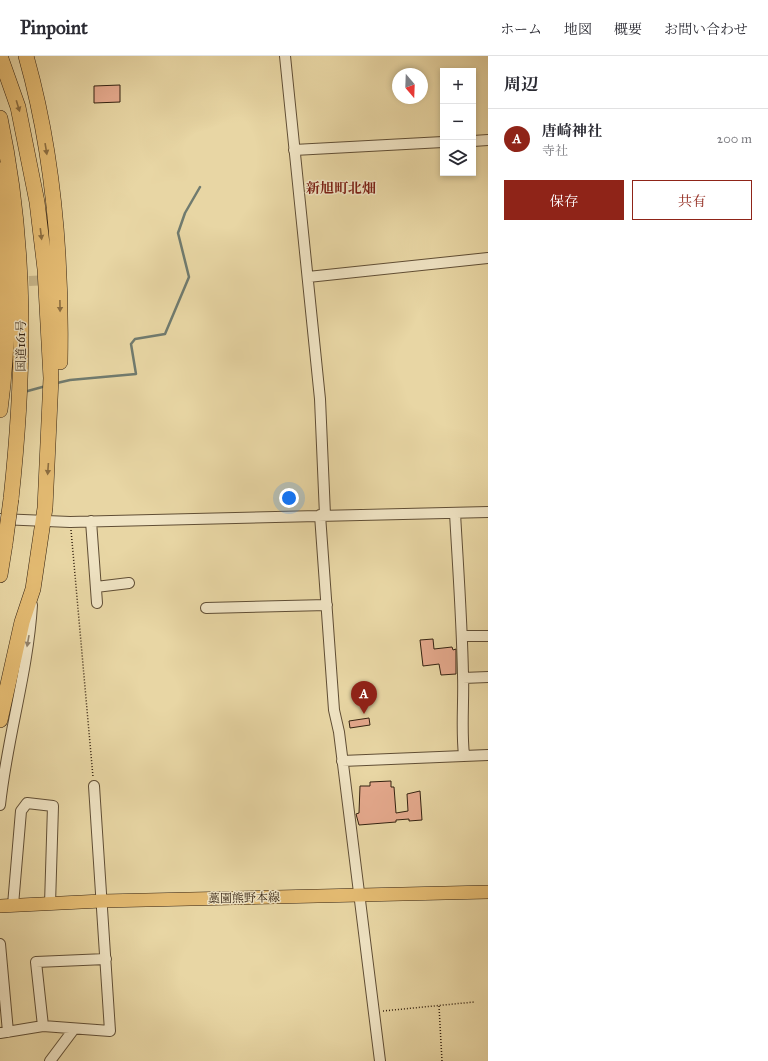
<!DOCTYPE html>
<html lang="ja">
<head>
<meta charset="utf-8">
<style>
	body { margin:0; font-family:"IM FELL Great Primer","Noto Serif JP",serif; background:#f7f7f7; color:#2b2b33 }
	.controls { position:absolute; right:12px; top:12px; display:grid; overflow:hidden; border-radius:0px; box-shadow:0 2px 6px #0003 }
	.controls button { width:36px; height:36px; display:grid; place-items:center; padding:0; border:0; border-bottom:1px solid #e1e1e2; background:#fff; color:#2b2b33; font:20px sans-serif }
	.compass { position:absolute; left:392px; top:12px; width:36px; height:36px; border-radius:50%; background:#fff; box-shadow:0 2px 6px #0003; rotate:161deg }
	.you { position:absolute; left:289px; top:442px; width:14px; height:14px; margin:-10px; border:3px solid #fff; border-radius:50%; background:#1a73e8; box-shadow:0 0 0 6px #1a73e833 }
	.badge { display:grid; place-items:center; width:26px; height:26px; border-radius:50%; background:#8f2418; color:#fff; font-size:13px; font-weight:700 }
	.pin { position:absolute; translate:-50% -33px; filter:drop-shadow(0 1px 2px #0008) }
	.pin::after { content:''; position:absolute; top:21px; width:14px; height:12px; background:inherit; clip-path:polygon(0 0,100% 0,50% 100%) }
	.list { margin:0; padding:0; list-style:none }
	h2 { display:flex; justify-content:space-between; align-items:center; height:52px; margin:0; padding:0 16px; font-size:17px }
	h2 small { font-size:13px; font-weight:400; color:#7c7c81 }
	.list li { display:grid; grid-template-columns:26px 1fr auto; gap:12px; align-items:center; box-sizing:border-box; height:60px; padding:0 16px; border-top:1px solid #e1e1e2 }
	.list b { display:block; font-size:15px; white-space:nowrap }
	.list p { margin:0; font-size:13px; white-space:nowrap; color:#7c7c81 }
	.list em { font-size:13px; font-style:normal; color:#7c7c81 }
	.actions { display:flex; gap:8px; padding:12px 16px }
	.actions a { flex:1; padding:9px 0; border:1px solid #8f2418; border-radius:0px; text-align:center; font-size:14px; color:#8f2418 }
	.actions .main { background:#8f2418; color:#fff }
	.icon { flex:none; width:22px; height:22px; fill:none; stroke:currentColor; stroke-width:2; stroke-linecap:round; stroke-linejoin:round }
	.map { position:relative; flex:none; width:488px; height:1005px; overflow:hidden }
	header { display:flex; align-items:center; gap:24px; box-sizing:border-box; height:56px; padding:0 20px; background:#fff; border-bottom:1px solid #e1e1e2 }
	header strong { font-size:19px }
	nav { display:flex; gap:22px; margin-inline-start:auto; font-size:14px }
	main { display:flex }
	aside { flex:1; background:#fff }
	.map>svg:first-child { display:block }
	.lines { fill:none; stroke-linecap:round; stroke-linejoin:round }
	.stream { stroke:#707b6f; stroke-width:2.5 }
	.building { fill:#e5a98d; stroke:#332110 }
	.minor-tunnel { stroke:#c4b286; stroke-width:10; stroke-dasharray:10 5; stroke-linecap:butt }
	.minor-casing { stroke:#604e35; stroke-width:12 }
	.major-casing { stroke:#332110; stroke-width:14 }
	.highway-casing { stroke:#332110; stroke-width:16 }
	.path { stroke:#332110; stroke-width:1.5; stroke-dasharray:1 2; stroke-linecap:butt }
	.minor { stroke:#f0e4c4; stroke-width:10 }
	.major { stroke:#e4bb72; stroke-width:13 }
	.highway { stroke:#e4bb72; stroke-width:15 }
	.highway-bridge-casing { stroke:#332110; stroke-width:16; stroke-linecap:butt }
	.highway-bridge { stroke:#e4bb72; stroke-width:15 }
	.oneway { fill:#8c6e41 }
	.oneway2 { fill:#92826a }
	.labels { text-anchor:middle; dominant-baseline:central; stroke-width:3; stroke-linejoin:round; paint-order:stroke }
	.street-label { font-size:12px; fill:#332110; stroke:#f0e4c4 }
	.quarter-label { font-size:14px; font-weight:bold; fill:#7a1f14; stroke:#f0e4c4 }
</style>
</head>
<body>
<header>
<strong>Pinpoint</strong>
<nav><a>ホーム</a><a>地図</a><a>概要</a><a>お問い合わせ</a></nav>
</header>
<main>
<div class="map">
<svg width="488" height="1005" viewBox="0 0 488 1005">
	<rect width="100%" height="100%" fill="#e8d6a4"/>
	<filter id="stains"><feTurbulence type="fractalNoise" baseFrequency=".005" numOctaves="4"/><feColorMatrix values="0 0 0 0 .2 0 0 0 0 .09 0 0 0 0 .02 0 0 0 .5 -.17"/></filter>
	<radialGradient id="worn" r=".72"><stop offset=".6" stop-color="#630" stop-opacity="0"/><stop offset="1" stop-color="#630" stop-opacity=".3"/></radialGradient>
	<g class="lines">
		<path class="stream" d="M 57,327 L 70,324 L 136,318 L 131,288 L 135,283 L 165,278 L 189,221 L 178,177 L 185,157 L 200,131
			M 24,336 L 46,330"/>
	</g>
	<path class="building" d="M 120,29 L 120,46 L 94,47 L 94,30 Z
		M 433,583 L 434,593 L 452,591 L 453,594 L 456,593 L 456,618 L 441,619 L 439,608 L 423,610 L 420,584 Z
		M 369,662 L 370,669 L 350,672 L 349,665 Z
		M 391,725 L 391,731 L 394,731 L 396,757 L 408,755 L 407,738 L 420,735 L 422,764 L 409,765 L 409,763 L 396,764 L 396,766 L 359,769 L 356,758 L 359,757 L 360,730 L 370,730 L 370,726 Z"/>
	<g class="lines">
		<path class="minor-tunnel" d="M 14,226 L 47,224"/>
		<defs>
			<path id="minor" d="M 285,0 L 320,343 L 325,459
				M 473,85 L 488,84
				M 294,94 L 443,86
				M 308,221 L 488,202
				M 455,457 C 458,511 462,565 463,619 C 464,646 461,672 464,699
				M 320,459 L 334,654 L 339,676 L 380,1005
				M 0,463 L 70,466 L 488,456
				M 91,465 L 97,547
				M 96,531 L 129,527
				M 206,552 L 327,549
				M 462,580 L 488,580
				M 463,622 L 488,621
				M 342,705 L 488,699
				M 0,749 C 7,682 28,616 32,549
				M 13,849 L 21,755 L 27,747 L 53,750 L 50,848
				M 0,888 L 8,976
				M 43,970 L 36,906 L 106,903
				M 0,977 L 43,970 L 110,975 L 94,730
				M 50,1005 L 74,973"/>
			<path id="major" d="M 0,850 L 102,845 L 488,836"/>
			<path id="highway" d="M 26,0 C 54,99 62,203 60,306
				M 0,62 C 27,190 25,314 11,443
				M 0,114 C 8,194 11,274 0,354
				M 0,519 L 5,488
				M 0,664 L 22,566 L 33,533 L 45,452 L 51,322 L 45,213 L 37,146 L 18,51 L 0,0"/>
		</defs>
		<use href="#minor" class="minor-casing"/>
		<use href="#major" class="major-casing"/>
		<use href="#highway" class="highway-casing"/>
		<path class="path" d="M 71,474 L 93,721
			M 439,950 L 442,1005
			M 383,955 L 474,946"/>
		<use href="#minor" class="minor"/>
		<use href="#major" class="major"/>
		<use href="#highway" class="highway"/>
		<defs>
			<path id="highway-bridge" d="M 5,488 L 11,443"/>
		</defs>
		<use href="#highway-bridge" class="highway-bridge-casing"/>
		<use href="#highway-bridge" class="highway-bridge"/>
	</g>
	<defs><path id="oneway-solid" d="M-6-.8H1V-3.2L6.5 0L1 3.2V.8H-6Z"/></defs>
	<g class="oneway">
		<use href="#oneway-solid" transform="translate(18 50) rotate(73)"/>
		<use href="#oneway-solid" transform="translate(46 93) rotate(81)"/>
		<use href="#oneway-solid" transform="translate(41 178) rotate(83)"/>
		<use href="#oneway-solid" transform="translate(60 250) rotate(89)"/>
		<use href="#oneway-solid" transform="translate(48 413) rotate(94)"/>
	</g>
	<use class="oneway2" href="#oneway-solid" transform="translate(28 585) rotate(100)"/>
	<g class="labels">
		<g class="street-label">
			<text transform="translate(21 290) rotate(-90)">国道161号</text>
			<text transform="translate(244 842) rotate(-1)">藁園熊野本線</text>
		</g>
		<g class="quarter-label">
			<text x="341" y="132">新旭町北畑</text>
		</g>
	</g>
	<rect width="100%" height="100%" filter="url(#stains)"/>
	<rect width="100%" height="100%" fill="url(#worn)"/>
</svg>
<div class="controls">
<button>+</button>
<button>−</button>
<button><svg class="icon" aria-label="layers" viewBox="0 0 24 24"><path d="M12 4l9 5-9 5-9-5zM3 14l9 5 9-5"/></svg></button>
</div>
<svg class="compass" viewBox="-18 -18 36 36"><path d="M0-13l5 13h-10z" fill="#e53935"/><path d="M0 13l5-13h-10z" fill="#7c7c81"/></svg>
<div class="you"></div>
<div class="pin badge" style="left:364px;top:658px">A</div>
</div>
<aside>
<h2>周辺<small></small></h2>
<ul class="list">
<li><span class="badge">A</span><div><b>唐崎神社</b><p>寺社</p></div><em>200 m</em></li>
</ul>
<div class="actions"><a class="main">保存</a><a>共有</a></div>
</aside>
</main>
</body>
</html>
